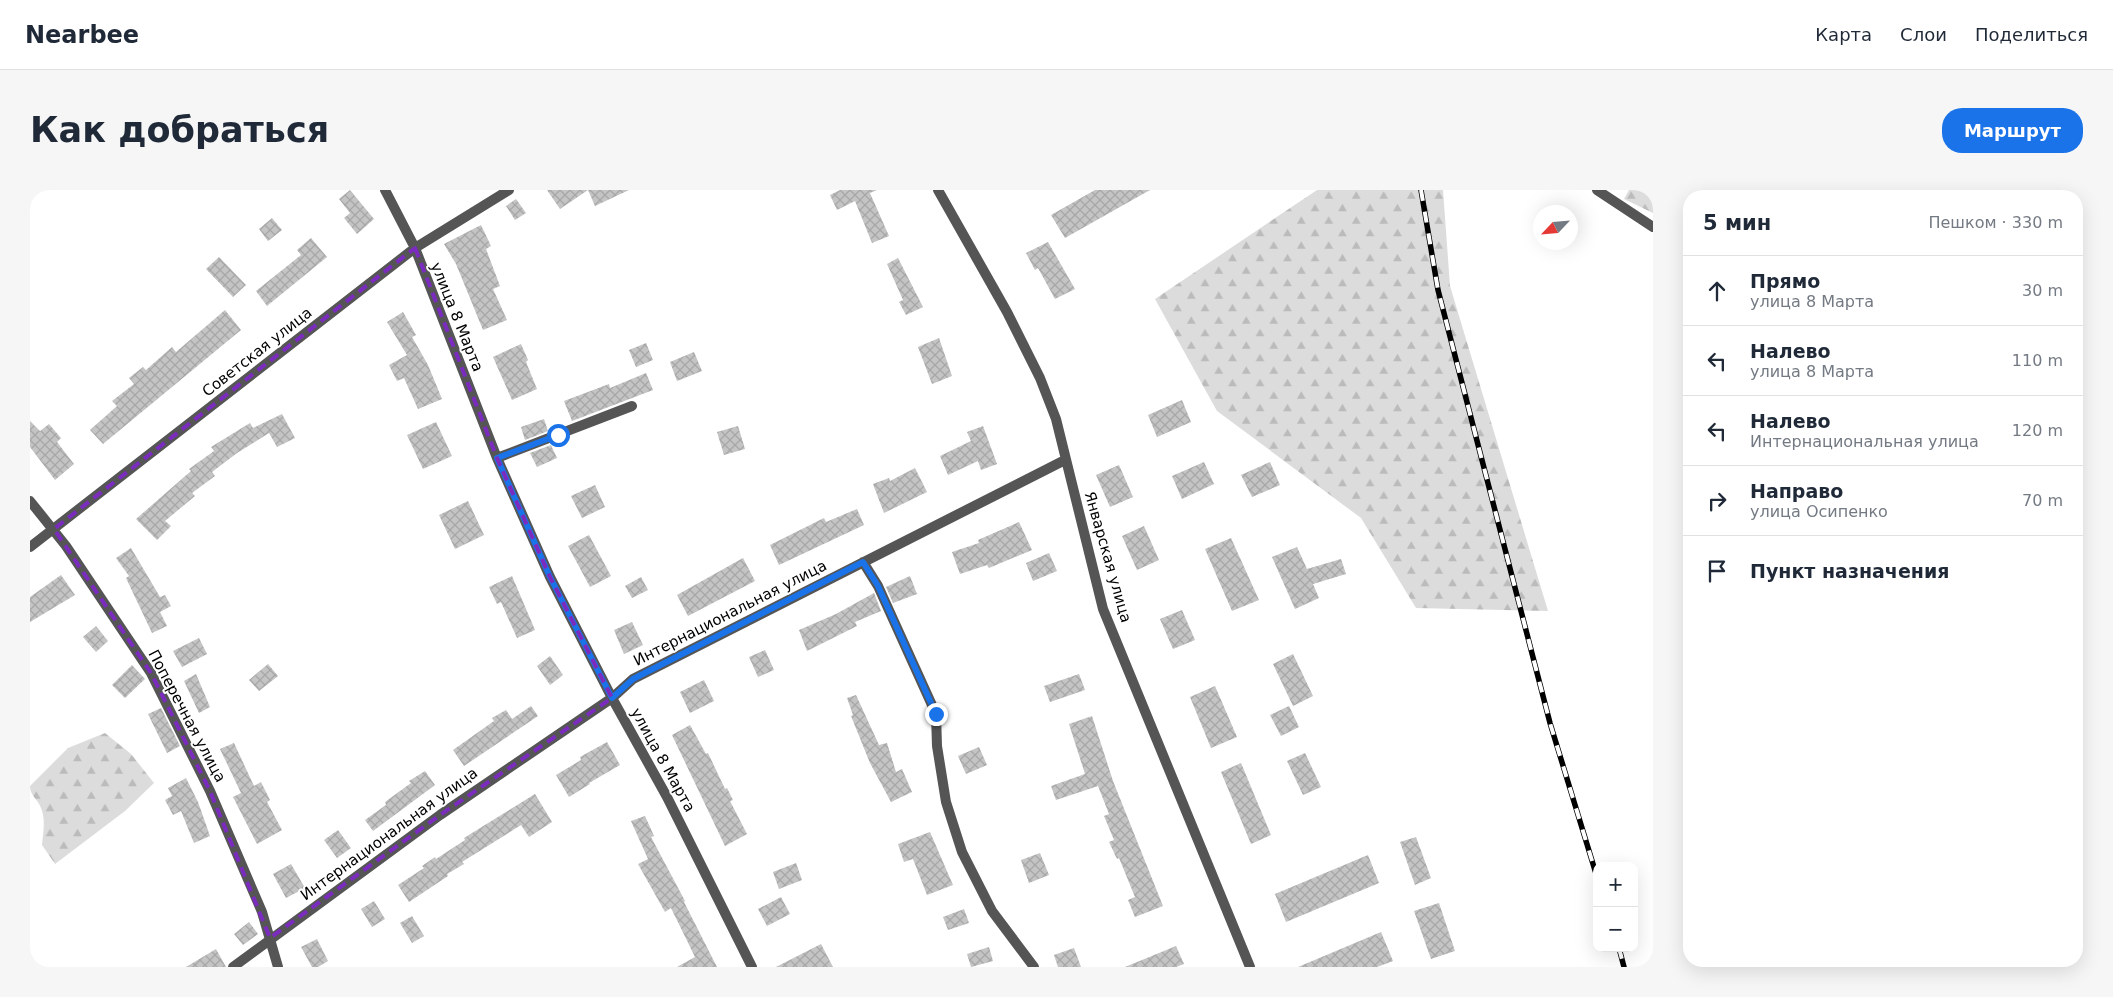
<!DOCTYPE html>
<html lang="ru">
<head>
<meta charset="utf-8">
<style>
	body { margin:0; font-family:"DejaVu Sans",sans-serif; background:#f6f6f7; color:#1f2937 }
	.controls { position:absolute; right:15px; bottom:15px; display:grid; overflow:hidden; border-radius:10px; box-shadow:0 5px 20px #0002 }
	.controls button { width:45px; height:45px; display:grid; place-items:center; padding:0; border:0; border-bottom:1px solid #e0e1e3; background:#fff; color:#1f2937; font:25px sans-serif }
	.compass { position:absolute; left:1503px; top:15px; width:45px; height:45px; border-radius:50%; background:#fff; box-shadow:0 5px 20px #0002; rotate:244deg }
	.stop { position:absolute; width:15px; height:15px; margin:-11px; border:4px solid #1a73e8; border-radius:50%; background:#fff }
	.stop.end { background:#1a73e8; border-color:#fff; box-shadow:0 1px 5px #0008 }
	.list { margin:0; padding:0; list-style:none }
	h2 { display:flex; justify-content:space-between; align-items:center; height:65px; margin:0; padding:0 20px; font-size:21px }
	h2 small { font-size:16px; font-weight:400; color:#747a83 }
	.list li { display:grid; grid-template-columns:32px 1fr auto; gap:15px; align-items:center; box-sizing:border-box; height:70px; padding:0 20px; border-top:1px solid #e0e1e3 }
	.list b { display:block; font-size:19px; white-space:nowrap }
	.list p { margin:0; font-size:16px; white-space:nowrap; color:#747a83 }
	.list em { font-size:16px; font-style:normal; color:#747a83 }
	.icon { flex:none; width:28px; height:28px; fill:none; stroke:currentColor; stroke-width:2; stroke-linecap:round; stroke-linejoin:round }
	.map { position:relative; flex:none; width:1623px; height:777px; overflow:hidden; border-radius:20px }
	header { display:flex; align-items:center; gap:30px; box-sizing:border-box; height:70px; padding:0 25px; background:#fff; border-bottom:1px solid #e0e1e3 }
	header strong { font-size:24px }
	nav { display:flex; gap:28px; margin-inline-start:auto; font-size:18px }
	.intro { display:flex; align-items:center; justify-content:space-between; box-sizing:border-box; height:120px; padding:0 30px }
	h1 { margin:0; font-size:35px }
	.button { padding:12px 22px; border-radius:20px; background:#1a73e8; color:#fff; font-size:18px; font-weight:700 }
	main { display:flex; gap:30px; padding:0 30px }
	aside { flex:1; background:#fff; border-radius:20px; box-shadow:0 5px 20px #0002 }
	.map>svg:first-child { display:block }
	.forest { fill:url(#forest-firs) }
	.building { fill:url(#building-cross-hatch) }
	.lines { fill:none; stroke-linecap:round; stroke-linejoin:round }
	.street { stroke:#555; stroke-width:10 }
	.rail-casing { stroke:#000; stroke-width:5.5 }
	.rail { stroke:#fff; stroke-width:4; stroke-dasharray:11; stroke-linecap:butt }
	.route { stroke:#1a73e8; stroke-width:6 }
	.marked { fill:none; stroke:#7b2cbf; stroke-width:4; stroke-dasharray:10 6; stroke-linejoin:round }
	.labels { text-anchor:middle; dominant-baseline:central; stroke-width:4; stroke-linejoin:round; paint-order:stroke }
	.street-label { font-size:15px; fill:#000; stroke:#fff }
</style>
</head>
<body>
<header>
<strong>Nearbee</strong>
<nav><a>Карта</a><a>Слои</a><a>Поделиться</a></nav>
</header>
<div class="intro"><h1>Как добраться</h1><a class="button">Маршрут</a></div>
<main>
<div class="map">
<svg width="1623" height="777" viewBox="0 0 1623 777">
	<defs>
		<pattern id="forest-firs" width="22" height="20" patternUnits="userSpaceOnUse" patternTransform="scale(1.25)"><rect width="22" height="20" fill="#dcdcdc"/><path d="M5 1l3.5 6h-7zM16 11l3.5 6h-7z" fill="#bbb"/></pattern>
		<pattern id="building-cross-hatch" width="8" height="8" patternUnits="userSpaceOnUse" patternTransform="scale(1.25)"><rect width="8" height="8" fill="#c4c4c4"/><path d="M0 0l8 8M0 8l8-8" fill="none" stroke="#a7a7a7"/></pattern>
	</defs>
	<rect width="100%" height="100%" fill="#fff"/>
	<path class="forest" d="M 1287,0 L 1413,0 L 1420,96 L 1518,421 L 1386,418 L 1331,328 L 1187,221 L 1125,109 Z
		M 1599,0 L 1623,0 L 1623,23 L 1594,9 Z
		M 75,543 L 101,564 L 124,593 L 95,621 L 25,674 L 12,655 C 13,643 16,630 11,618 C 8,609 0,606 0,596 L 38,558 Z"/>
	<path class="building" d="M 320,0 L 344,29 L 327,44 L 314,28 L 320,23 L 309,9 Z
		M 517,0 L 599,0 L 565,16 L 558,0 L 530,19 Z
		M 810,0 L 847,0 L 840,3 L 859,46 L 842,53 L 825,11 L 807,20 L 800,5 Z
		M 1065,0 L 1120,0 L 1035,48 L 1021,25 Z
		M 486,9 L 496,23 L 485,30 L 476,16 Z
		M 242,28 L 252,40 L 238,51 L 229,39 Z
		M 451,35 L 461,56 L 456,59 L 470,96 L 463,99 L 477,130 L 453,140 L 426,74 L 414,54 Z
		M 281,48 L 297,67 L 237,116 L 226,101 L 271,65 L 267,60 Z
		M 1018,52 L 1045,99 L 1025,109 L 1008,78 L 1005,80 L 996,63 Z
		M 189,67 L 216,95 L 203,107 L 176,79 Z
		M 868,68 L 893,117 L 876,125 L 869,112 L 873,110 L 857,74 Z
		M 195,120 L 211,140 L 73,254 L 60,240 L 87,216 L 82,211 L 104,194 L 99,188 L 113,177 L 116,180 L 142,157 L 146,162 Z
		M 373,122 L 386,145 L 382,147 L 398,175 L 412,209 L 388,219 L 374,188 L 367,191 L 359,175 L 377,165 L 357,132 Z
		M 909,148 L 922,186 L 902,194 L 888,157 Z
		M 616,153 L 623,170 L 606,177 L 599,160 Z
		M 491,154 L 498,170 L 496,172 L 507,199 L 482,210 L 463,167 Z
		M 664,162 L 672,181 L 647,191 L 640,172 Z
		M 616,183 L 623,200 L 542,231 L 534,211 L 579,194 L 580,198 Z
		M 1152,210 L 1161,232 L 1127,247 L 1118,225 Z
		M 252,224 L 265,248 L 247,257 L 239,243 L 207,263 L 182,282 L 185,286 L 162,303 L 165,306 L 135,331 L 141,336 L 127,350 L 106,329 L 161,281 L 159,279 L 184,261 L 181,257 L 220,233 L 223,238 Z
		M 514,229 L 518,241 L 495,250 L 491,237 Z
		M 0,231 L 10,241 L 19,234 L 31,248 L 27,252 L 44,274 L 25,290 L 0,257 Z
		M 406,232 L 422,266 L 393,279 L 377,245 Z
		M 708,236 L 715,259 L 694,265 L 687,242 Z
		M 953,236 L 967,274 L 951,280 L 948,271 L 918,285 L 910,266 L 941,251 L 937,242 Z
		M 521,255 L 527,268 L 507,277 L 500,263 Z
		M 1174,272 L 1184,294 L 1152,309 L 1142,286 Z
		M 1240,272 L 1250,295 L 1222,307 L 1211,285 Z
		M 1089,275 L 1103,307 L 1080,317 L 1066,285 Z
		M 885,278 L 897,302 L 854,323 L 843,294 L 859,288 L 860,291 Z
		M 565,295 L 575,317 L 552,328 L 541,306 Z
		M 438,311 L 454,345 L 425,359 L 409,325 Z
		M 827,319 L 834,335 L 749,375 L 740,355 L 794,328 L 796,332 Z
		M 989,332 L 1002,360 L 959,378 L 957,375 L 930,384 L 922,362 L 949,353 L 948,350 Z
		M 1114,336 L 1129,370 L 1107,380 L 1092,346 Z
		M 559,345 L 581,386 L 560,397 L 538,356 Z
		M 1201,348 L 1229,410 L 1202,421 L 1175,359 Z
		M 1267,357 L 1277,379 L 1311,369 L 1316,384 L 1283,394 L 1289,408 L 1265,419 L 1242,367 Z
		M 101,358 L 130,407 L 135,405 L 141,416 L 130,422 L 137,436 L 122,443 L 96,388 L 99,386 L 86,368 Z
		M 1019,363 L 1027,381 L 1003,391 L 996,373 Z
		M 713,368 L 725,391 L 658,426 L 647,405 Z
		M 31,385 L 45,405 L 0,432 L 0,407 Z
		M 482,386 L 505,440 L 487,448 L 471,412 L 467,414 L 459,397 Z
		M 880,386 L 887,404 L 863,413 L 856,397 Z
		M 611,387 L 618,400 L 602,408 L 595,396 Z
		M 844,403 L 851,421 L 825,432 L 827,436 L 777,461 L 769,440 L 806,424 Z
		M 1152,420 L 1165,450 L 1143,459 L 1130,429 Z
		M 602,432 L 613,455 L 594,464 L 584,440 Z
		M 66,436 L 78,451 L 66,462 L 53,447 Z
		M 169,448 L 177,464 L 152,477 L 143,461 Z
		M 735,460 L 744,480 L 728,487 L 719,467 Z
		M 1263,464 L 1283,506 L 1263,516 L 1243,474 Z
		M 520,466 L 533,485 L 520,495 L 507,476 Z
		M 238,474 L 248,486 L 229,501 L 219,490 Z
		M 102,475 L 115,489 L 95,508 L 82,495 Z
		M 166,484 L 180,517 L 169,523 L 154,491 Z
		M 1049,484 L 1055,500 L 1020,512 L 1014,496 Z
		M 674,490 L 684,511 L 660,523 L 650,502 Z
		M 1185,496 L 1207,547 L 1181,558 L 1160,507 Z
		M 826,505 L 849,555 L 857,553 L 866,582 L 872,579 L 882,602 L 861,612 L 840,573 L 821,526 L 823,525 L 817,508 Z
		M 501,516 L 508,526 L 434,576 L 423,560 L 464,531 L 462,528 L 476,520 L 482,529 Z
		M 1259,516 L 1269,537 L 1251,546 L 1240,525 Z
		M 131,518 L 150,556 L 137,563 L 118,524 Z
		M 1062,526 L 1083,591 L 1133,716 L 1105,727 L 1098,710 L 1105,707 L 1089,668 L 1087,669 L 1079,652 L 1084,650 L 1074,626 L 1079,624 L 1068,596 L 1026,610 L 1021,596 L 1055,584 L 1039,534 Z
		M 660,535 L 676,564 L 678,563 L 695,599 L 697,598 L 703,610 L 700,611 L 717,644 L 695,656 L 642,545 Z
		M 577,552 L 590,575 L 559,593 L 560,594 L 539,607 L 526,585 L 551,570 L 550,567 Z
		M 204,553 L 224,596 L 231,592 L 240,610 L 237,612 L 252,640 L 227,654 L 203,607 L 211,603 L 190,559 Z
		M 949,557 L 957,575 L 936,584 L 928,566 Z
		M 1275,563 L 1291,597 L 1273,605 L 1257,571 Z
		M 1211,573 L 1241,645 L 1221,654 L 1191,582 Z
		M 395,581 L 405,595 L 343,641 L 335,630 L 356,615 L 355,612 L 381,593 L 379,591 Z
		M 156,588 L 168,612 L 180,646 L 164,653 L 151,621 L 143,625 L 135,610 L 142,606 L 138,598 Z
		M 505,604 L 522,632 L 499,647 L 491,635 L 432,672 L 434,674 L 417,684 L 418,686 L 379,712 L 368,695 L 394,678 L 392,676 L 405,667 L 406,669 L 435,650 L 434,648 Z
		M 615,626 L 624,646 L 621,647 L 655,711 L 654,712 L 687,777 L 647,777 L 665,767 L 641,718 L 635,722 L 608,674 L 618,669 L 601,631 Z
		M 308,640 L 321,658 L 307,668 L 294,650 Z
		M 900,642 L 923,695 L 897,705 L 883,669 L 874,672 L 868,654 Z
		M 1386,647 L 1401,688 L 1385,695 L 1370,652 Z
		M 1010,663 L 1019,685 L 999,693 L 991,670 Z
		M 1338,665 L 1349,693 L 1256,732 L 1245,704 Z
		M 766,673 L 772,690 L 749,699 L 743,682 Z
		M 261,674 L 275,698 L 256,708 L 243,684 Z
		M 751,707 L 760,724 L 737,736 L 728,719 Z
		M 344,711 L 355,729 L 342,737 L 331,719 Z
		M 1409,713 L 1425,761 L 1401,769 L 1384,721 Z
		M 934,719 L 939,733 L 918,740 L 913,727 Z
		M 382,726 L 394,746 L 382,753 L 370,733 Z
		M 219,732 L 228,744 L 213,755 L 204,744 Z
		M 1351,742 L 1363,771 L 1347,777 L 1268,777 Z
		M 287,749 L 298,771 L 288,777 L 282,777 L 271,757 Z
		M 791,754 L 803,777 L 746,777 Z
		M 1146,756 L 1154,774 L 1146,777 L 1095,777 Z
		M 959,757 L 963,771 L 941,777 L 937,764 Z
		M 1044,758 L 1051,777 L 1028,777 L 1024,765 Z
		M 186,759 L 196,777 L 156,777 Z"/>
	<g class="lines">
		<path class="street" d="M 355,0 L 385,58 L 467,268 L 520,387 L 582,508 L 637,607 L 722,777
			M 908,0 L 977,122 L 1010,188 L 1026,229 L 1073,419 L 1220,777
			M 1567,0 L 1623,37
			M 467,268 L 602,216
			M 0,311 L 36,356 L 121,483 L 180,601 L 232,722 L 248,777
			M 0,357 L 385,58 L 479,0
			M 833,372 L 848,396 L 906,524 L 907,556 L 916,612 L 932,662 L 962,721 L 1004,777
			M 203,777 L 410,625 L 582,508 L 603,489 L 1035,270"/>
		<defs>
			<path id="rail" d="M 1391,0 L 1408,100 L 1520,533 L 1567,687
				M 1589,758 L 1594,777"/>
		</defs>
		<use href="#rail" class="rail-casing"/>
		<use href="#rail" class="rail"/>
	</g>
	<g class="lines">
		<path class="route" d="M 528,245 L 467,268 L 520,387 L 582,508 L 603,489 L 833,372 L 848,396 L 906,524"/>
	</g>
	<path class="marked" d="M 385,58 L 467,268 L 520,387 L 582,508 L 410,625 L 240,748 L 180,601 L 121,483 L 24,339 Z"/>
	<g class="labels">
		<g class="street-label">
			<text transform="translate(427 127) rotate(68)">улица 8 Марта</text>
			<text transform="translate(227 162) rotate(-38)">Советская улица</text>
			<text transform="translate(1078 367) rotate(74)">Январская улица</text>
			<text transform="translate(700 423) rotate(-27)">Интернациональная улица</text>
			<text transform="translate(157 526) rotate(62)">Поперечная улица</text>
			<text transform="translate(633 570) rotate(61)">улица 8 Марта</text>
			<text transform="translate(359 644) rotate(-36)">Интернациональная улица</text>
		</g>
	</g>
</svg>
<div class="controls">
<button>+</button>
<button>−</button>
</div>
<svg class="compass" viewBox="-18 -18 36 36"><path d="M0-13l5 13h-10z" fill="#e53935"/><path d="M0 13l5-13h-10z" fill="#747a83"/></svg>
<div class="stop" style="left:528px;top:245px"></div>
<div class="stop end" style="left:906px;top:524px"></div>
</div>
<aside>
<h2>5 мин<small>Пешком · 330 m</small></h2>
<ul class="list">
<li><svg class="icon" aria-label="ahead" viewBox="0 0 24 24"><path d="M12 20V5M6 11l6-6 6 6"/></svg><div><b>Прямо</b><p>улица 8 Марта</p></div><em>30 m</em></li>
<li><svg class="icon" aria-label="left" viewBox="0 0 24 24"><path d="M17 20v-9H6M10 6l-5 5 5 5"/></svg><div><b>Налево</b><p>улица 8 Марта</p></div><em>110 m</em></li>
<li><svg class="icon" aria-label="left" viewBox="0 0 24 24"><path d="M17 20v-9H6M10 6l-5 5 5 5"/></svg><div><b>Налево</b><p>Интернациональная улица</p></div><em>120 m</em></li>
<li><svg class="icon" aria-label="right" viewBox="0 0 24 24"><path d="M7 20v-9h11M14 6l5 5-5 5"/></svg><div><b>Направо</b><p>улица Осипенко</p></div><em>70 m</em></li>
<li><svg class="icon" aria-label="arrive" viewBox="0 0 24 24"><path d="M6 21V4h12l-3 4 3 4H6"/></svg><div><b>Пункт назначения</b></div></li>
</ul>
</aside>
</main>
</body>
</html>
